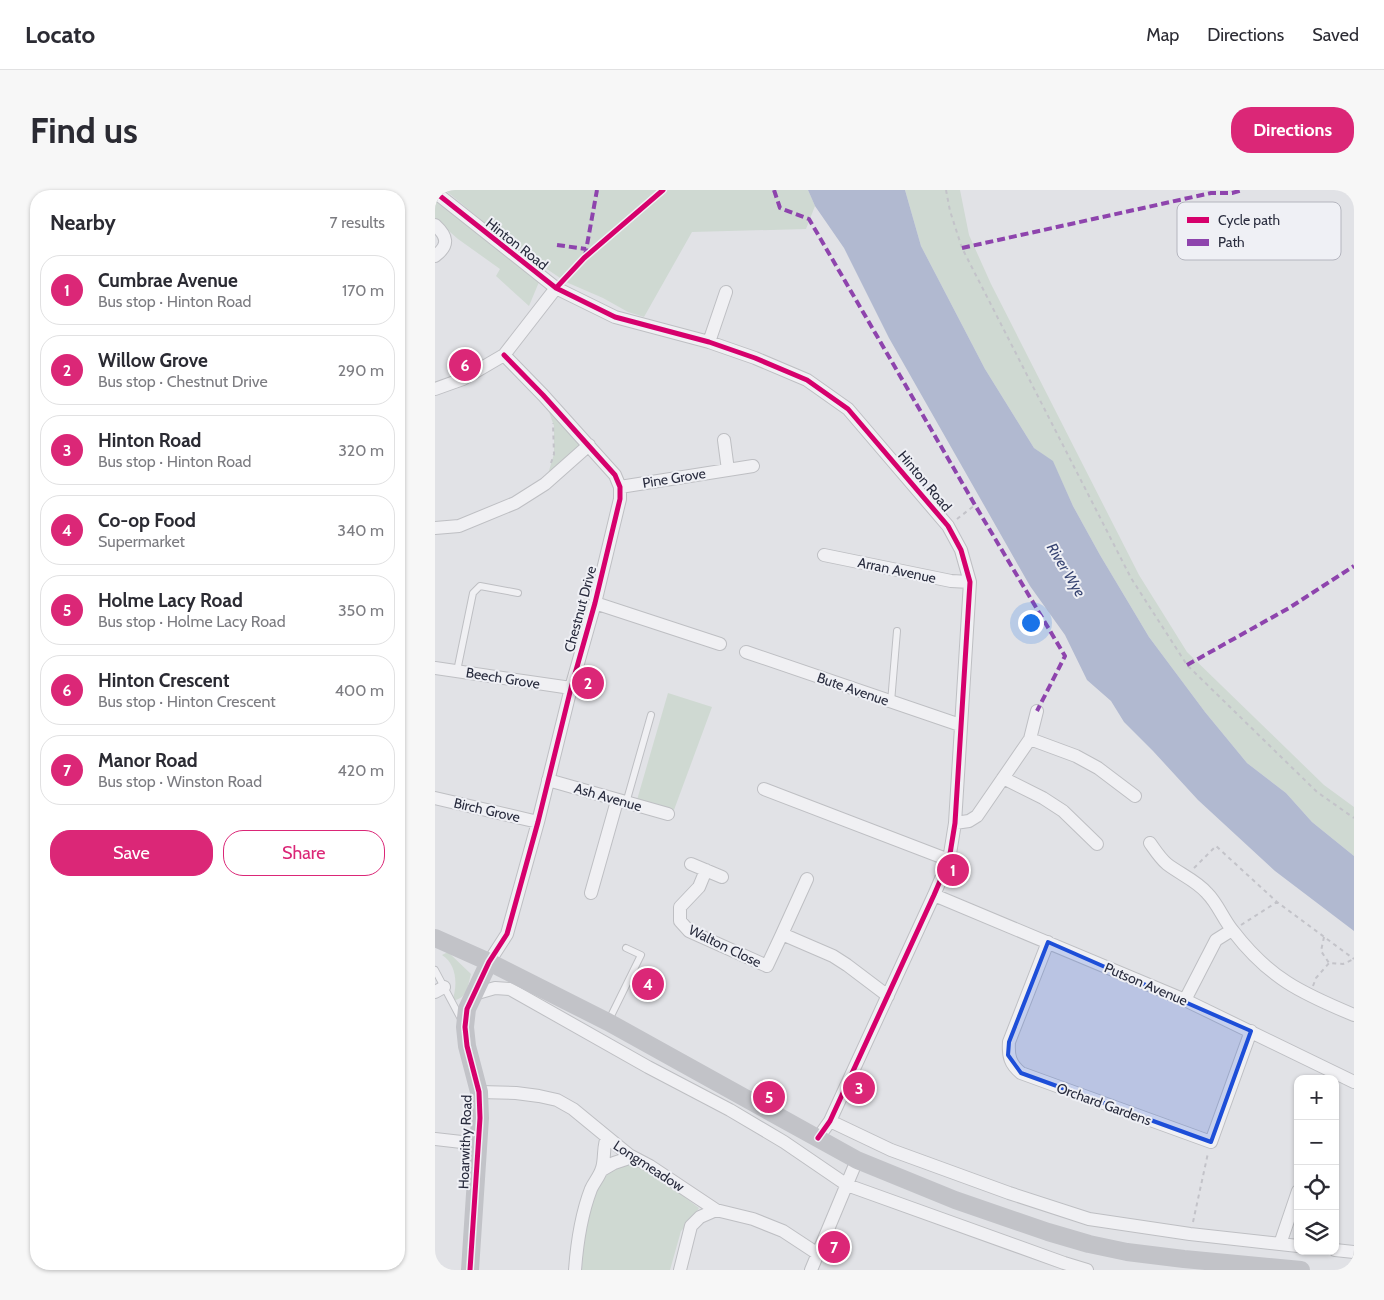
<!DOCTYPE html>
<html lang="en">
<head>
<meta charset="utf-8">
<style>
	body { margin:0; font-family:Cabin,sans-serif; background:#f7f7f7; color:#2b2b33 }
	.controls { position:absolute; right:15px; bottom:15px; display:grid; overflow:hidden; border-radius:10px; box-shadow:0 1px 4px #0004 }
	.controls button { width:45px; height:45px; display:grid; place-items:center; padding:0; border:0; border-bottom:1px solid #e1e1e2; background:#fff; color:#2b2b33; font:25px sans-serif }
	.you { position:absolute; left:595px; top:432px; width:18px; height:18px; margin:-12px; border:4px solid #fff; border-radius:50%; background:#1a73e8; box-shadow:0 0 0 8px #1a73e833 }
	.badge { display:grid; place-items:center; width:32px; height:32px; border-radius:50%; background:#db2777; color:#fff; font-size:16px; font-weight:700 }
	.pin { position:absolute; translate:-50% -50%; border:2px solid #fff; box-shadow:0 1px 5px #0006 }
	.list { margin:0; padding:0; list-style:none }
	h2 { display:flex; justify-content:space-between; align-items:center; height:65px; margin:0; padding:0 20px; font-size:21px }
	h2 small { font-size:16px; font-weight:400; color:#7c7c81 }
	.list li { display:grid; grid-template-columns:32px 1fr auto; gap:15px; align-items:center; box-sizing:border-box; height:70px; margin:0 10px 10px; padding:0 10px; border:1px solid #e1e1e2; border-radius:20px }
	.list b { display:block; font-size:19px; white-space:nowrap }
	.list p { margin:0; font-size:16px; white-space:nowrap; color:#7c7c81 }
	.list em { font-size:16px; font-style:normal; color:#7c7c81 }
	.actions { display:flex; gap:10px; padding:15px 20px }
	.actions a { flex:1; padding:11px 0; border:1px solid #db2777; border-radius:20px; text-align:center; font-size:18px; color:#db2777 }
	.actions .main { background:#db2777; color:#fff }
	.icon { flex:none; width:28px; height:28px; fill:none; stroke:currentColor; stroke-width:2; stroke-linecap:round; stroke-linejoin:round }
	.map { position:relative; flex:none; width:919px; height:1080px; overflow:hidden; border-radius:20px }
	header { display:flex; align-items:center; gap:30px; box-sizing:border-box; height:70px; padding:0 25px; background:#fff; border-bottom:1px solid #e1e1e2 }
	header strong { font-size:24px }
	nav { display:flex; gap:28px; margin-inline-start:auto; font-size:18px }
	.intro { display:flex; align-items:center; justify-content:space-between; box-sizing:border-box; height:120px; padding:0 30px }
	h1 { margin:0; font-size:35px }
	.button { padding:12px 22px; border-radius:20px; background:#db2777; color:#fff; font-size:18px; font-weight:700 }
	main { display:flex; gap:30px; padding:0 30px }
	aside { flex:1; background:#fff; border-radius:20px; box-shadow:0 1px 4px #0004 }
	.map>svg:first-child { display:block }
	.green { fill:#cfd9d2 }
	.water { fill:#b1b9d0 }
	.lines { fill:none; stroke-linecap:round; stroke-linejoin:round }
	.lane-casing { stroke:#bebfc3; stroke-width:8 }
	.street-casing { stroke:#bebfc3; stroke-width:14 }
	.path { stroke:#c3c3c9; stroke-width:2; stroke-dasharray:4 4; stroke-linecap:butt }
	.lane { stroke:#f0f0f3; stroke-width:6 }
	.street { stroke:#f0f0f3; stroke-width:12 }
	.secondary { stroke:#c2c3c8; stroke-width:18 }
	.quiet { stroke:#8e44ad; stroke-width:4; stroke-dasharray:8 4; stroke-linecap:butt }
	.cycleway-casing { stroke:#eff0f5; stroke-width:8 }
	.cycleway { stroke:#d6006c; stroke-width:5 }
	.marked { fill:#1d4ed8; fill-opacity:0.2; stroke:#1d4ed8; stroke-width:4; stroke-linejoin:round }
	.labels { text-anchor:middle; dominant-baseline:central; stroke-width:4; stroke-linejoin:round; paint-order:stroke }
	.street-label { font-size:14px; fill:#292c3e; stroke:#eff0f5 }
	.water-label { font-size:15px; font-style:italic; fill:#354270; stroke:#eff0f5 }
	.key { fill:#eff0f5; stroke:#b4b5be; stroke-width:1 }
	.key-label { font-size:14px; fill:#292c3e }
</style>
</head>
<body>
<header>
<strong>Locato</strong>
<nav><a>Map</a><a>Directions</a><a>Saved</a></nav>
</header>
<div class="intro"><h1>Find us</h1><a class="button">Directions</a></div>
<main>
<aside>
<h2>Nearby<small>7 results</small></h2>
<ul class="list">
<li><span class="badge">1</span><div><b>Cumbrae Avenue</b><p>Bus stop · Hinton Road</p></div><em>170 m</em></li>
<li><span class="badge">2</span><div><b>Willow Grove</b><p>Bus stop · Chestnut Drive</p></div><em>290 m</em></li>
<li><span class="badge">3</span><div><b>Hinton Road</b><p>Bus stop · Hinton Road</p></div><em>320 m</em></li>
<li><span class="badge">4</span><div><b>Co-op Food</b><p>Supermarket</p></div><em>340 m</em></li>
<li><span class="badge">5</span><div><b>Holme Lacy Road</b><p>Bus stop · Holme Lacy Road</p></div><em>350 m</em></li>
<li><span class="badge">6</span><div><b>Hinton Crescent</b><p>Bus stop · Hinton Crescent</p></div><em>400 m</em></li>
<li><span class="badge">7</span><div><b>Manor Road</b><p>Bus stop · Winston Road</p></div><em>420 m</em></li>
</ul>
<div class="actions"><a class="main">Save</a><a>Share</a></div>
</aside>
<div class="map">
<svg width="919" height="1080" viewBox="0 0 919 1080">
	<rect width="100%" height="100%" fill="#e1e2e6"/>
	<path class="green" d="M 10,0 L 373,0 L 380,16 L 371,39 L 257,42 L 209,127 L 193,122 L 168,108 L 131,92 L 75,54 Z
		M 470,0 L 525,0 L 534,45 L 556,94 L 704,385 L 752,462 L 889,595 L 919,617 L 919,666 L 877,632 L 851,603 L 812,573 L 770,522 L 714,447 L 665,365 L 638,316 L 618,272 L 599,258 L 550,179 L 486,56 Z
		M 0,8 L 104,92 L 94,116 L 61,86 L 65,79 L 23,49 L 0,29 Z
		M 108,205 L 154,255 L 110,294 L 119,264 L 119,236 Z
		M 233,503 L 277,517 L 239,620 L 202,610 Z
		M 13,762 L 36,784 C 32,798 33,808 17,811 C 23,796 22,774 7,765 Z
		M 187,974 C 216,974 242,1002 264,1018 L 253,1034 L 246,1041 L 235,1080 L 147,1080 C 148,1055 153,998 173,982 C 177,978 183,976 187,974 Z"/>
	<path class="water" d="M 373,0 L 470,0 L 486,56 L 550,179 L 599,258 L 618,271 L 638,316 L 665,365 L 714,447 L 770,522 L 812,573 L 851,603 L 877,632 L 919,666 L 919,741 L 840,681 L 763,610 L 718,561 L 689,532 L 676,511 L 652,490 L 630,445 L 595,396 L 454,148 L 409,58 L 380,16 Z"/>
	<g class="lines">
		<defs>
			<path id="lane" d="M 22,481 L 38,403 L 45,396 L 83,403
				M 456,512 L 462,441
				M 191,613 L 216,525
				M 0,780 L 26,829
				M 174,830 L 206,765 L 191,758"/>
			<path id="street" d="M 0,2 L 121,98 L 180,127 L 274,152 L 320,168 L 372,190 L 413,219 L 513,336 L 526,360 L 535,392 L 520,633 L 514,670 L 499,705 L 395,931 L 383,948
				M 0,35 C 12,46 15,55 0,66
				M 274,152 L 291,102
				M 0,199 L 28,189 L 69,165 L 121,98
				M 289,250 L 293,280
				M 185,297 L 318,276
				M 0,338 L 24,336 L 80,313 L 110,294 L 154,255
				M 389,365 L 516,391 L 535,392
				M 160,413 L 285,454
				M 311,462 L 525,535
				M 0,478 L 136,498
				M 595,549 L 641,566 L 663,578 L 700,606
				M 568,588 L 608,608 L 628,621 L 662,654
				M 113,590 L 233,624
				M 329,599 L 514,670
				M 0,608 L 103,632
				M 520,633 L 534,631 L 542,626 L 595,549 L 602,521
				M 715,653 C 720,660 725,668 732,674 C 745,684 762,691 772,703 C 783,714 788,729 798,741 C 834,788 866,803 919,825
				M 256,674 L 287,687
				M 271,680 L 264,697 L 245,717 L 245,731 L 254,741 L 332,776 L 347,744 L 398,766 L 412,775 L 453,806
				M 156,703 L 182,611
				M 499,705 L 750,810 L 919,892
				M 347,744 L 372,689
				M 613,752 L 574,852 C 573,866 575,874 586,883 L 776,952 L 816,841
				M 54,772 L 72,744 L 103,632 L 136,498 L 160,413 L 185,309 L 185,297 L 180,285 L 108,205 L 69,165
				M 0,802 L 9,797
				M 39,804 L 60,798 L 75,799 L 213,877 L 295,920 L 349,952 L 412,995 L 629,1073 L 652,1080
				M 750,810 L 781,750 L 797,740
				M 44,902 L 81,903 L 104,906 L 122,910 L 138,919 L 194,965 L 215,976 L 281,1020 L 318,1029 L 348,1041 L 383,1064
				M 395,931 L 456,960 L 574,1003 L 654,1029 L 755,1044 L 863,1056
				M 0,949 L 44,954
				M 167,980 L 179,973 L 191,969 L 194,965
				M 845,1054 L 863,1001
				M 900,1060 L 919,1062
				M 140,1080 C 142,1053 146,1025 156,999 C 159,992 165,986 167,978 C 170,970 168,953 172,948
				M 245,1080 L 256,1036 L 265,1027 L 281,1020
				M 376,1080 L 422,970"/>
		</defs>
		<use href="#lane" class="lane-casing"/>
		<use href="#street" class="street-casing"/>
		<path class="path" d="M 511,0 L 515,21 L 527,58 L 696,388 L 752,475 L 882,602 L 919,628
			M 116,273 L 119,264 L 118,233
			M 522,329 L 540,315
			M 759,678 L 781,656 L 842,712 L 919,769
			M 806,735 L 842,712
			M 889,747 L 886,761 L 894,773 L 908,774 L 919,769
			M 878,796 L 881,788 L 894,773
			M 758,1032 L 773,963"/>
		<use href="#lane" class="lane"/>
		<use href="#street" class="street"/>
		<path class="secondary" d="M 0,748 L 54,772 L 173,832 L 422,970 L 520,1010 L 613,1042 L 654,1054 L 692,1062 L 749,1069 L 866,1080
			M 35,1080 L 45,928 L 44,902 L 32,856 L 30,837 L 32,819 L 54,772"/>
		<path class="quiet" d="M 339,0 L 345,18 L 374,29 L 540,315 L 630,466 L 602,521
			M 122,55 L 151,59
			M 527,58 L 776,3 L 797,3 L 808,0
			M 150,66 L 162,0
			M 752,475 L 854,418 L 919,376"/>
		<defs>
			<path id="cycleway" d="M 0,2 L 121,98 L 180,127 L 274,152 L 320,168 L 372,190 L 413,219 L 513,336 L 526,360 L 535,392 L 520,633 L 514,670 L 499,705 L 395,931 L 383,948
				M 121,98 L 149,68 L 228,0
				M 35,1080 L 45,928 L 44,902 L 32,856 L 30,837 L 32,819 L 54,772 L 72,744 L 103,632 L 136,498 L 160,413 L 185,309 L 185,297 L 180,285 L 108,205 L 69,165"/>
		</defs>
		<use href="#cycleway" class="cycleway-casing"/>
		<use href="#cycleway" class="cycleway"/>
	</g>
	<path class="marked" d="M 613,752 L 816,841 L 776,952 L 586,883 L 573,865 L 574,852 Z"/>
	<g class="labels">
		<g class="street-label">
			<text transform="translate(82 54) rotate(38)">Hinton Road</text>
			<text transform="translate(239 288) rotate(-9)">Pine Grove</text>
			<text transform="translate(490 291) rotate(50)">Hinton Road</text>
			<text transform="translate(462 380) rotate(12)">Arran Avenue</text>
			<text transform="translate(145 419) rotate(-75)">Chestnut Drive</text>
			<text transform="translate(68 488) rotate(9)">Beech Grove</text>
			<text transform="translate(418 499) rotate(19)">Bute Avenue</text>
			<text transform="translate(173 607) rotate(16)">Ash Avenue</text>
			<text transform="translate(52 620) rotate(13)">Birch Grove</text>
			<text transform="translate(290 756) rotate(26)">Walton Close</text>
			<text transform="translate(711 794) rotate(23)">Putson Avenue</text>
			<text transform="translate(669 914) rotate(20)">Orchard Gardens</text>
			<text transform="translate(30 952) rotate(-88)">Hoarwithy Road</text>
			<text transform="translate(214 976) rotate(33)">Longmeadow</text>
		</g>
		<g class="water-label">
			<text transform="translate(631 380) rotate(59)">River Wye</text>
		</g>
	</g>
	<rect x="742" y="12" width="164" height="58" rx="8" class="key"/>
	<rect x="752" y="27" width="22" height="6" fill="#d6006c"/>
	<rect x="752" y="49" width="22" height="7" fill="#8e44ad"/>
	<g class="key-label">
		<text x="783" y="35">Cycle path</text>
		<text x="783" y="57">Path</text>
	</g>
</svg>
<div class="controls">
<button>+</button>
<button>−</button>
<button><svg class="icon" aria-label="locate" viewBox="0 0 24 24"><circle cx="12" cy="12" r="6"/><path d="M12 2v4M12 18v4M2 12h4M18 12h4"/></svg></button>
<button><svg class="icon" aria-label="layers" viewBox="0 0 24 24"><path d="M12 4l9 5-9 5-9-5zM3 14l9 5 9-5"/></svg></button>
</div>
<div class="you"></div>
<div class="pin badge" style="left:518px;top:680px">1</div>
<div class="pin badge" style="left:153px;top:493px">2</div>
<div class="pin badge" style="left:424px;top:898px">3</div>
<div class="pin badge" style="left:213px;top:794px">4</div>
<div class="pin badge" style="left:334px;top:907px">5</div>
<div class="pin badge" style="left:30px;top:175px">6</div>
<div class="pin badge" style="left:399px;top:1057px">7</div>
</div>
</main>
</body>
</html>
